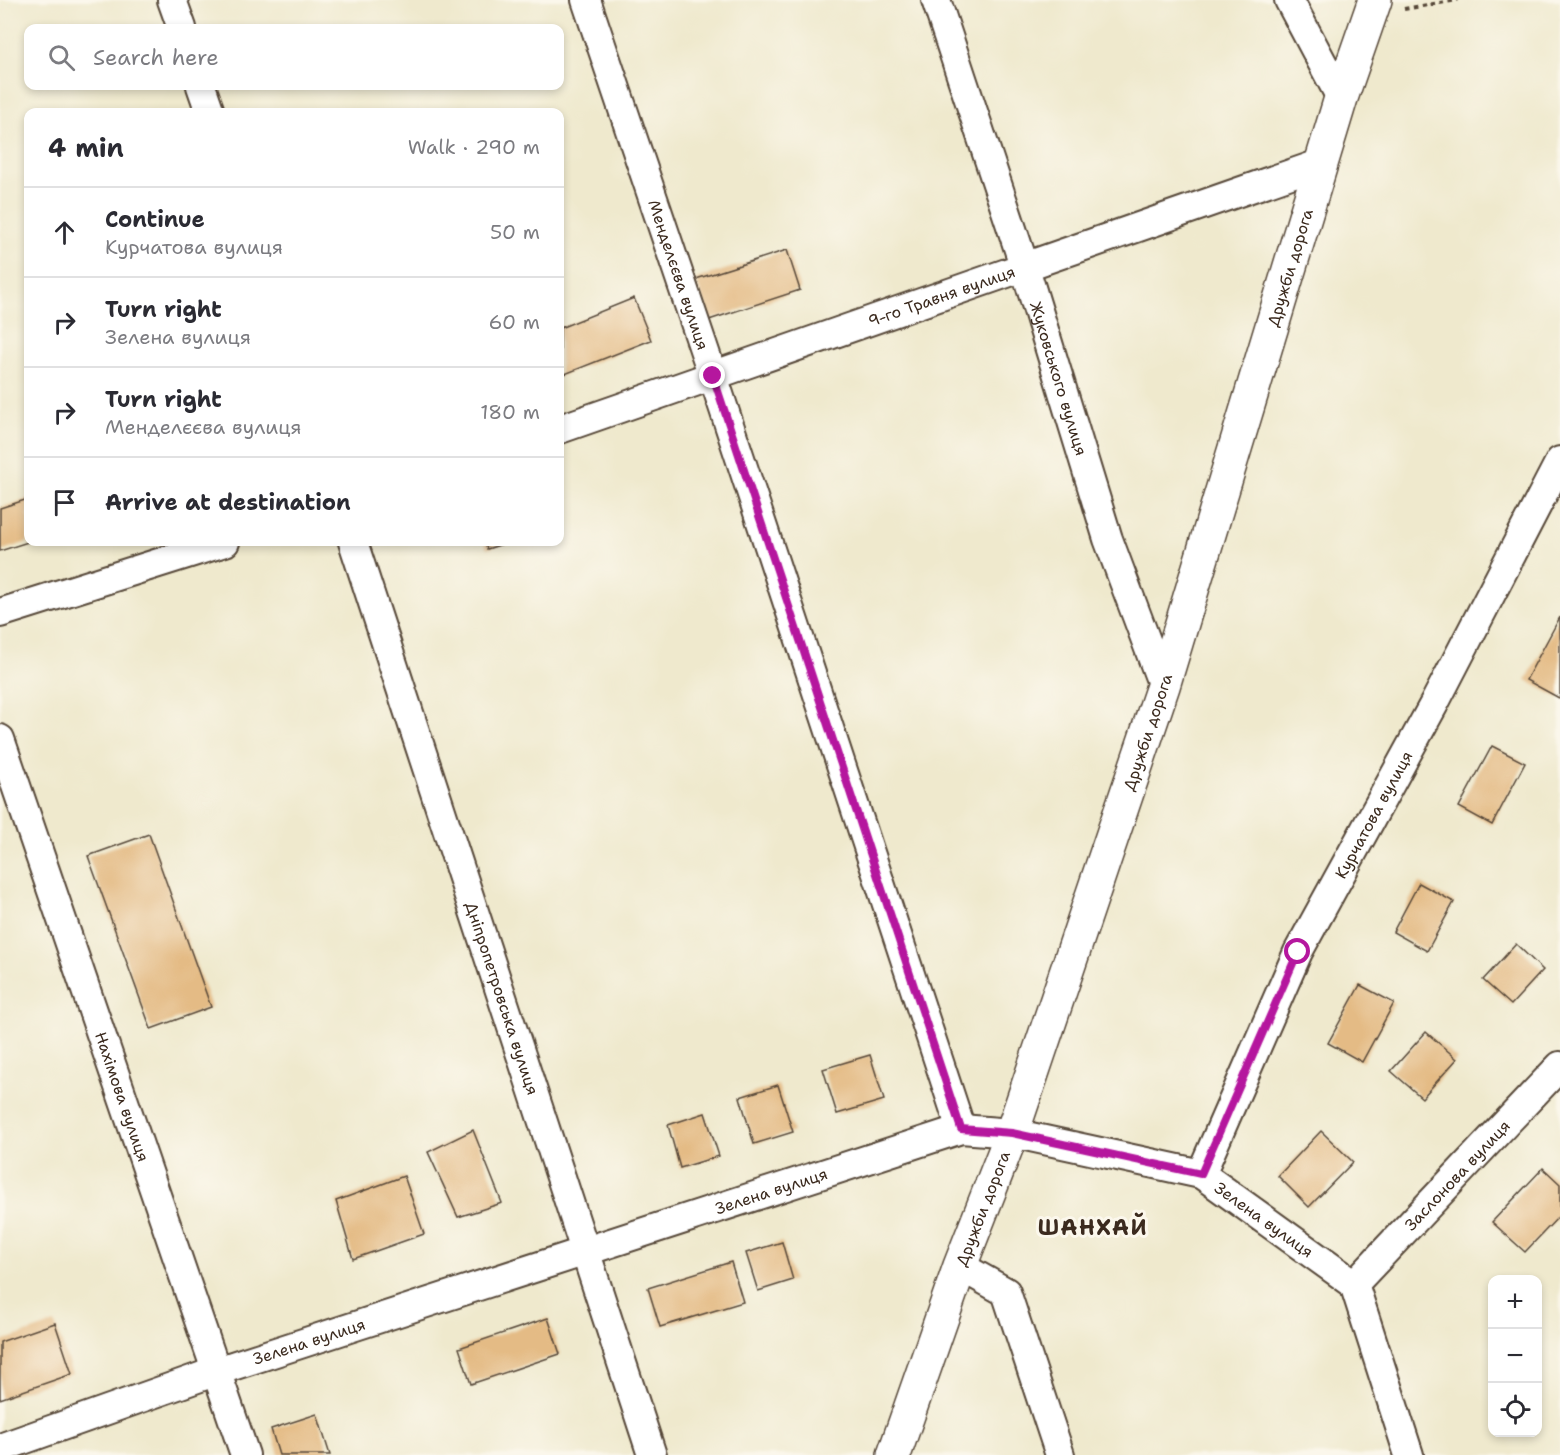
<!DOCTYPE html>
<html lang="en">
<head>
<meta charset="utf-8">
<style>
	body { margin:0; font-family:"Shantell Sans",sans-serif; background:#f2f2f3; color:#2b2b33 }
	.controls { position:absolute; right:18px; bottom:18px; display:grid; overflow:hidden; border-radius:12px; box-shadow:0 3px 9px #0003 }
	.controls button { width:54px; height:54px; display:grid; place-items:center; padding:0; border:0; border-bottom:2px solid #e1e1e2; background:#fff; color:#2b2b33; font:30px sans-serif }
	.stop { position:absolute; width:18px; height:18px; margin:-14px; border:4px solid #b5179e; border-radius:50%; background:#fff }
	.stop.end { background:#b5179e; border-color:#fff; box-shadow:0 2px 6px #0008 }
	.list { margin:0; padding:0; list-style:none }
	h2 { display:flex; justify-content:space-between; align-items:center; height:78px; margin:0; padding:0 24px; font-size:26px }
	h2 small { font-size:20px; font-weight:400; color:#7c7c81 }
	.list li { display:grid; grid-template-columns:39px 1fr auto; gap:18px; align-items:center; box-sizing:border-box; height:90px; padding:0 24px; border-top:2px solid #e1e1e2 }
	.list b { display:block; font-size:22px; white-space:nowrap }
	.list p { margin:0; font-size:20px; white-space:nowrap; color:#7c7c81 }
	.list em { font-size:20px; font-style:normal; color:#7c7c81 }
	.icon { flex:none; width:33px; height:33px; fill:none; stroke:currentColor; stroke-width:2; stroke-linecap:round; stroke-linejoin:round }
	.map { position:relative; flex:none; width:1560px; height:1455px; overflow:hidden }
	.search { position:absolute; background:#fff; box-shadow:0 3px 9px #0003; left:24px; top:24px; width:540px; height:66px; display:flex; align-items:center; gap:15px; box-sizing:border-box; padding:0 21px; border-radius:12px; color:#7c7c81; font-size:22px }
	.panel { position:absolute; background:#fff; box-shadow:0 3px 9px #0003; left:24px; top:108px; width:540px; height:438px; border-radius:12px }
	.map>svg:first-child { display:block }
	.building { fill:#e4bb85 }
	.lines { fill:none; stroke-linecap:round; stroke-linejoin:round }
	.minor-casing { stroke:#564738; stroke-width:32 }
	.tertiary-casing { stroke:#564738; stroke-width:36 }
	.path { stroke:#564738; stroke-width:4; stroke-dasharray:4.5 4.5; stroke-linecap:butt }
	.minor { stroke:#fff; stroke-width:28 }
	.tertiary { stroke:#fff; stroke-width:33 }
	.route { stroke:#b5179e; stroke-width:8 }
	.labels { text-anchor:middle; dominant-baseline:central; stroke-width:6; stroke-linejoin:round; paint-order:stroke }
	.street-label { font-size:16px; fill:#3b2a1e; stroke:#fbf7ec }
	.district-label { font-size:22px; font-weight:bold; letter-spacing:1.5px; fill:#3b2a1e; stroke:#fbf7ec }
</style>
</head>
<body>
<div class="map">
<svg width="1560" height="1455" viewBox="0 0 1560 1455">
	<rect width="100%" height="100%" fill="#fbf7ec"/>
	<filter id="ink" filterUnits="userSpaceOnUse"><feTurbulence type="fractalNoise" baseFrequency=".0167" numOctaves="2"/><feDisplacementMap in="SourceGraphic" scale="12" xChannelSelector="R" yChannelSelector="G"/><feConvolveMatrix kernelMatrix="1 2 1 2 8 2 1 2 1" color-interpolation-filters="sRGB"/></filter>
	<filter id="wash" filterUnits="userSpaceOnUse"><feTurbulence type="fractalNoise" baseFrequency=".008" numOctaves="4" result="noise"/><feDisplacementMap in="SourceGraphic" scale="24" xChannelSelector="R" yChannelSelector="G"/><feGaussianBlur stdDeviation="1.35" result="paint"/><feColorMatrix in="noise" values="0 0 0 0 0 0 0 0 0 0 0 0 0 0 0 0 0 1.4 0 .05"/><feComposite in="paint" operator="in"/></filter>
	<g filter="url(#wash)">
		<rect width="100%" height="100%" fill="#efe9cd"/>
		<g id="blocks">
			<path class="building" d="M 787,250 L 800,290 L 709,320 L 696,279 Z
				M 634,298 L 651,340 L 560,376 L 560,328 Z
				M 28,499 L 28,542 L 0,551 L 0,508 Z
				M 484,542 L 509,542 L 487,549 Z
				M 1560,617 L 1560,697 L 1559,698 L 1526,680 Z
				M 1492,746 L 1525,763 L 1492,825 L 1459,807 Z
				M 149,834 L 211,1007 L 151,1029 L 88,856 Z
				M 1419,883 L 1454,902 L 1427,951 L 1393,932 Z
				M 1516,944 L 1543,970 L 1511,1005 L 1483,980 Z
				M 1360,985 L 1394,1003 L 1362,1062 L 1328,1043 Z
				M 1426,1032 L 1457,1059 L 1422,1098 L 1391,1071 Z
				M 870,1055 L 884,1100 L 837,1114 L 823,1069 Z
				M 778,1085 L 793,1132 L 754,1144 L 740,1097 Z
				M 705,1113 L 719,1156 L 680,1168 L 668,1125 Z
				M 473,1130 L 502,1203 L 458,1217 L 428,1152 Z
				M 1321,1131 L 1353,1162 L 1309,1207 L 1278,1176 Z
				M 1543,1168 L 1560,1184 L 1560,1215 L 1525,1252 L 1492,1222 Z
				M 404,1176 L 424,1234 L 353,1259 L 336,1201 Z
				M 782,1242 L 793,1280 L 758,1291 L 746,1253 Z
				M 731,1262 L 743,1302 L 660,1327 L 648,1288 Z
				M 548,1318 L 560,1354 L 471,1384 L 459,1348 Z
				M 55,1323 L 72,1374 L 0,1399 L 0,1342 Z
				M 317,1414 L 330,1455 L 279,1455 L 271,1429 Z"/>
		</g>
	</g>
	<g filter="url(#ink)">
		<use href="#blocks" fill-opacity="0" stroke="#564738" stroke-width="1.5"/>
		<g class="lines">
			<defs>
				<g id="minor">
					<path d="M 172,0 L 182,28"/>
					<path id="s1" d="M 586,0 L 713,376 L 961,1129"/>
					<path id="s2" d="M 936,0 L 1025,268 L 1108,539 L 1163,686"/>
					<path d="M 1289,0 L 1341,98"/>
					<path d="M 201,86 L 210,112"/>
					<path id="s3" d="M 560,429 L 1322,163"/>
					<path id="s4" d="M 353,542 L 652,1455"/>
					<path d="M 0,613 L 225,542"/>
					<path id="s5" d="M 0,739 L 245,1455"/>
					<path id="s6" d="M 1201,1174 L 1298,952 L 1434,704 L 1560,461"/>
					<path d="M 960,1266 L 1006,1292 L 1060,1455"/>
					<path id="s7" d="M 1354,1284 L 1560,1066"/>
					<path id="s8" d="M 0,1448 L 217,1371 L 961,1129 L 1012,1133 L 1201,1174 L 1354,1284 L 1409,1455"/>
				</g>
				<g id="tertiary">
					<path id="s9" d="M 894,1455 L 960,1266 L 1012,1133 L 1163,686 L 1341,98 L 1375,0"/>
				</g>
			</defs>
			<use href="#minor" class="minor-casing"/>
			<use href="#tertiary" class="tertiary-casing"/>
			<path class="path" d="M 1404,9 L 1458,0"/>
			<use href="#minor" class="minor"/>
			<use href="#tertiary" class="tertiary"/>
		</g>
	</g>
	<g class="lines" filter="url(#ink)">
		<path class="route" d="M 713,376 L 961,1129 L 1012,1133 L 1201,1174 L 1298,952"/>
	</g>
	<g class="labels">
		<g class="street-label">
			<text stroke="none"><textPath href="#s9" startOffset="1252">Дружби дорога</textPath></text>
			<text stroke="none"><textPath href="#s1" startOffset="290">Менделєєва вулиця</textPath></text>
			<text stroke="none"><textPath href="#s3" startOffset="404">9-го Травня вулиця</textPath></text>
			<text stroke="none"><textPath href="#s2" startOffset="398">Жуковського вулиця</textPath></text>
			<text stroke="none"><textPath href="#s9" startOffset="766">Дружби дорога</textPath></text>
			<text stroke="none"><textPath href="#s6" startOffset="399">Курчатова вулиця</textPath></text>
			<text stroke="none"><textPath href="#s4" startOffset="480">Дніпропетровська вулиця</textPath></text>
			<text stroke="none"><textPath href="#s5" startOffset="378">Нахімова вулиця</textPath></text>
			<text stroke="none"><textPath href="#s7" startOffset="150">Заслонова вулиця</textPath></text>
			<text stroke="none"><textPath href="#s8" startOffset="813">Зелена вулиця</textPath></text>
			<text stroke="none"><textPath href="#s9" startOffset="262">Дружби дорога</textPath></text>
			<text stroke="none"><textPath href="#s8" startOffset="1335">Зелена вулиця</textPath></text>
			<text stroke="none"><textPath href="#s8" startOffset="327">Зелена вулиця</textPath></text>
		</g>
		<g class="district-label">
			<text x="1093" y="1227">ШАНХАЙ</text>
		</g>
	</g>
</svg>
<div class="controls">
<button>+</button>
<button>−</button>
<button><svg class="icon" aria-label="locate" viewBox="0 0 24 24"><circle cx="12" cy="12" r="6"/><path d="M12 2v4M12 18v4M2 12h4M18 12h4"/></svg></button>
</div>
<div class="stop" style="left:1298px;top:952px"></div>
<div class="stop end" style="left:713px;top:376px"></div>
<div class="search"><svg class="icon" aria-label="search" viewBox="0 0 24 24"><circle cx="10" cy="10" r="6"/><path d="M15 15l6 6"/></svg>Search here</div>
<section class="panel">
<h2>4 min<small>Walk · 290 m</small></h2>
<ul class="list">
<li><svg class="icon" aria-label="ahead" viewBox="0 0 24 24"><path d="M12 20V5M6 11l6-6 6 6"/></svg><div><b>Continue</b><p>Курчатова вулиця</p></div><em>50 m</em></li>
<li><svg class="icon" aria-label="right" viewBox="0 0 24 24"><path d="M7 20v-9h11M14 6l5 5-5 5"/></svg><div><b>Turn right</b><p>Зелена вулиця</p></div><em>60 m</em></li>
<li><svg class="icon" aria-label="right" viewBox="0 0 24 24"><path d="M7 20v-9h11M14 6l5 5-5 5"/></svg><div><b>Turn right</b><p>Менделєєва вулиця</p></div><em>180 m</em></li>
<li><svg class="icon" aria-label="arrive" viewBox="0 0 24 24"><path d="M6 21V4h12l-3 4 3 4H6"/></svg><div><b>Arrive at destination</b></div></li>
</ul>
</section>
</div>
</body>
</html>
